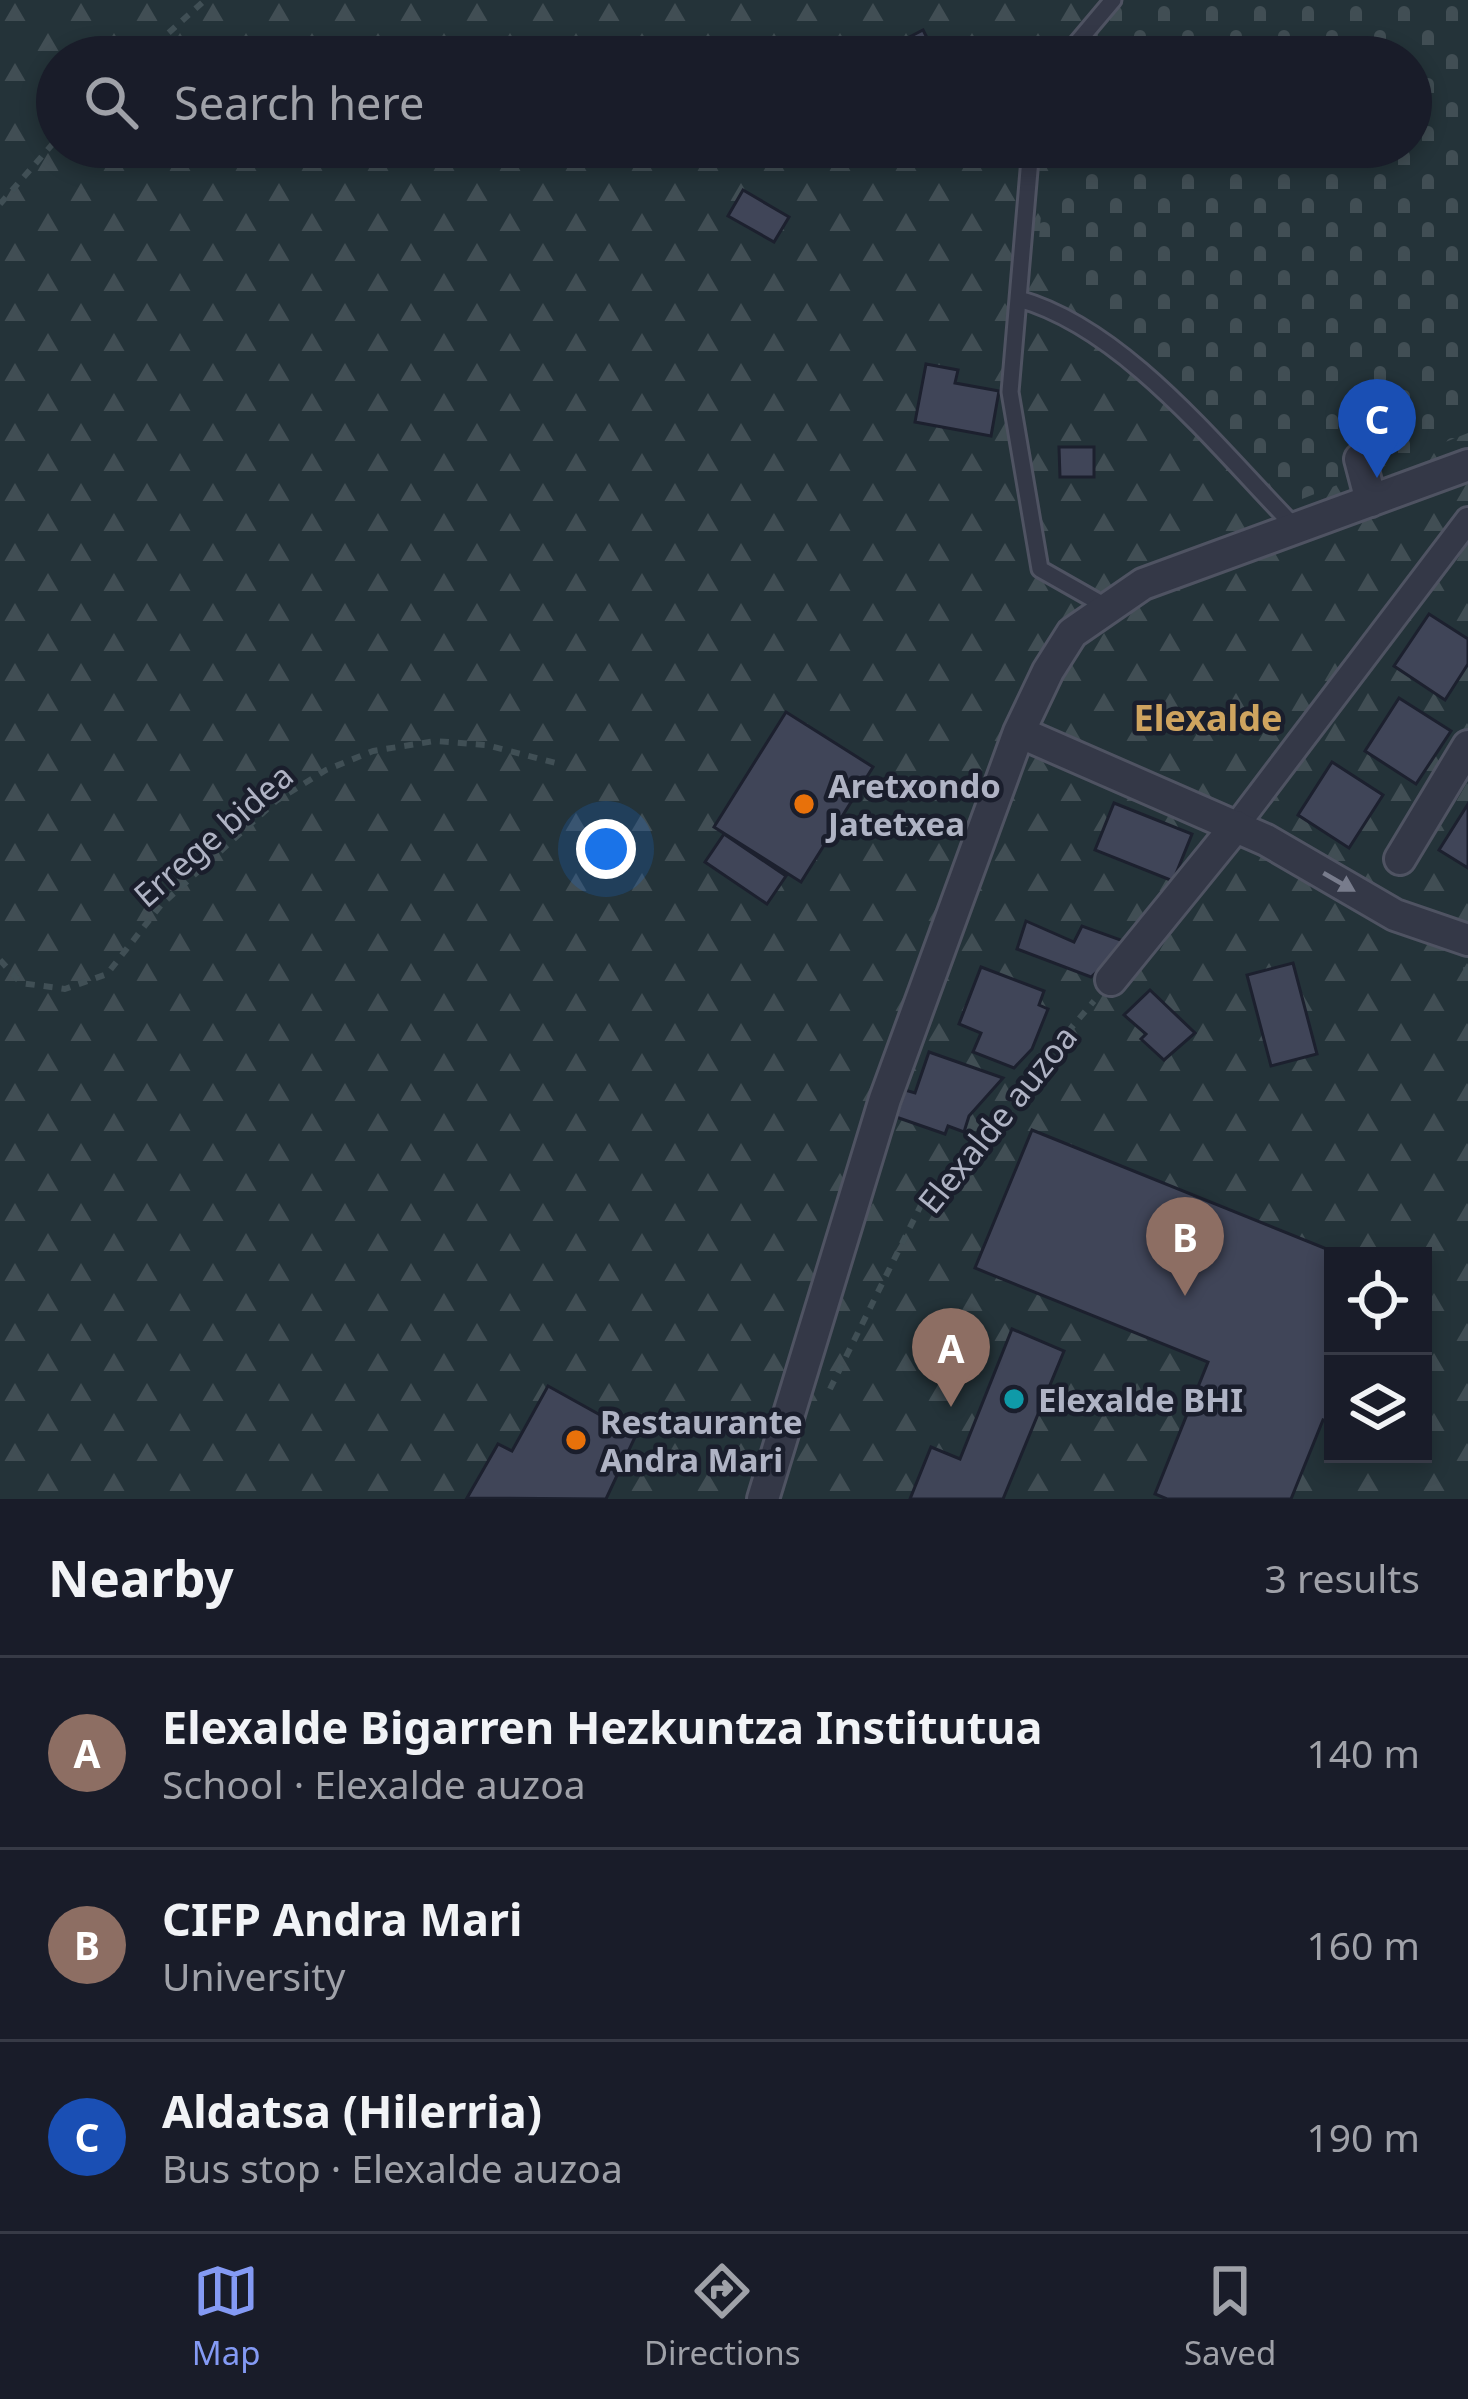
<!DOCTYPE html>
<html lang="en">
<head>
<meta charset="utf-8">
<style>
	body { margin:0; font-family:"Noto Sans",sans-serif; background:#222531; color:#f1f3f6 }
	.controls { position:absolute; right:36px; bottom:36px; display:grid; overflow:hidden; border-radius:0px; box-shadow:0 6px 18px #0003 }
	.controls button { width:108px; height:108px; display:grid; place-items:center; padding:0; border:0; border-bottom:3px solid #373a46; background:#191c29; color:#f1f3f6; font:60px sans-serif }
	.you { position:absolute; left:606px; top:849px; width:42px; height:42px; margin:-30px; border:9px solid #fff; border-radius:50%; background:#1a73e8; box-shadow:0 0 0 18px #1a73e833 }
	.badge { display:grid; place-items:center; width:78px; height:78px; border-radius:50%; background:#849af4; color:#fff; font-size:39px; font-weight:700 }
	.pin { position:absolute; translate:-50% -99px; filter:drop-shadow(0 3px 6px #0008) }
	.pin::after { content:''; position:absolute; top:63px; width:42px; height:36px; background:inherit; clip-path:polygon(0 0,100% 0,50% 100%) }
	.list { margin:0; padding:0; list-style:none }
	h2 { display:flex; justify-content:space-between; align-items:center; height:156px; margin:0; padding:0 48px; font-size:51px }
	h2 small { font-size:39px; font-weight:400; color:#9fa1a8 }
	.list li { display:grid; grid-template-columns:78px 1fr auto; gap:36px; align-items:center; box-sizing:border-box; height:192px; padding:0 48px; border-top:3px solid #373a46 }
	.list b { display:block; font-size:45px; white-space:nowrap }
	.list p { margin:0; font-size:39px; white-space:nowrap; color:#9fa1a8 }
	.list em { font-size:39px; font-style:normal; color:#9fa1a8 }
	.icon { flex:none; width:66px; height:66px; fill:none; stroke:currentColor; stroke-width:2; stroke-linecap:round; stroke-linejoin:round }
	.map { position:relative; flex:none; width:1468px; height:1499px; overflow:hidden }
	.search { position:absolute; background:#191c29; box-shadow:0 6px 18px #0003; left:36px; right:36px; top:36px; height:132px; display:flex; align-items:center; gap:30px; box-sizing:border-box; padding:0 42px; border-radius:66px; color:#9fa1a8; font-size:45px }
	.sheet { height:732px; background:#191c29 }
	nav { display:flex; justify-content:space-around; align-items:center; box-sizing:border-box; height:168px; border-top:3px solid #373a46; background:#191c29; font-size:33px; color:#9fa1a8 }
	nav a { display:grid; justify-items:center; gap:6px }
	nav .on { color:#849af4 }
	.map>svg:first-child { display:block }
	.forest { fill:url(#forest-firs); fill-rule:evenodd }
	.cemetery { fill:url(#cemetery-stones) }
	.building { fill:#404558; stroke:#1c202e; stroke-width:3 }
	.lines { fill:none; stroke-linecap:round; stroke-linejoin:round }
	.service-casing { stroke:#4f5362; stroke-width:21 }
	.pedestrian-casing { stroke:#4f5362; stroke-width:30 }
	.minor-casing { stroke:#4f5362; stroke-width:36 }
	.path { stroke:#404f55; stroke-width:6; stroke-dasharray:9 9; stroke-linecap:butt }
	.service { stroke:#343847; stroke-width:15 }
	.pedestrian { stroke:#343847; stroke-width:24 }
	.minor { stroke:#343847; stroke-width:30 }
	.oneway { fill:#787c8c }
	.food-dot { fill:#e8710a; stroke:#1a1e2c; stroke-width:4.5 }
	.culture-dot { fill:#0f9aa8; stroke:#1a1e2c; stroke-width:4.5 }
	.labels { text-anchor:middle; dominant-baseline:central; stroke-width:9; stroke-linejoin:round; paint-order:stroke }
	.poi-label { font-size:33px; font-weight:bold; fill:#afb3c4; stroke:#1a1e2c; text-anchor:start }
	.street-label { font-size:33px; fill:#afb3c4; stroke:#1a1e2c }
	.neighbourhood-label { font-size:36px; font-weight:bold; fill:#cfa45f; stroke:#1a1e2c }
</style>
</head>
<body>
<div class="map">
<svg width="1468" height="1499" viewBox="0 0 1468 1499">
	<defs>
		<pattern id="forest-firs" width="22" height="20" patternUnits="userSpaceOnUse" patternTransform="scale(3)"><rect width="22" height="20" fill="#243339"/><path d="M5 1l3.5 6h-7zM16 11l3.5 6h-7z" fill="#414e54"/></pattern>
		<pattern id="cemetery-stones" width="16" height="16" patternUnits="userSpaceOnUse" patternTransform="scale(3)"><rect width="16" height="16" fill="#243339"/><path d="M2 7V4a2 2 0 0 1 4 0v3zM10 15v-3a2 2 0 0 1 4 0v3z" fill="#414e54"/></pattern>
	</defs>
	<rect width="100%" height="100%" fill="#212637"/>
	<path class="forest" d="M 0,0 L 1468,0 L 1468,1499 L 0,1499 ZM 57,57 L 1411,57 L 1411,147 L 57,147 ZM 1333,1256 L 1423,1256 L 1423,1454 L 1333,1454 Z"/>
	<path class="cemetery" d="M 1124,0 L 1468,0 L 1468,433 L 1302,499 L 1038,251 L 1041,215 L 1103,147 L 1411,147 L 1411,57 L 1078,57 Z"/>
	<path class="building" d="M 923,30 L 937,57 L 871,57 Z
		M 743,190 L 789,217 L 774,242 L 728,216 Z
		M 926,364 L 958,370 L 955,383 L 999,391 L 991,436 L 915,422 Z
		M 1059,447 L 1094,447 L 1094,477 L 1060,477 Z
		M 1429,614 L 1468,639 L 1468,664 L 1445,700 L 1394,666 Z
		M 1399,698 L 1451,731 L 1416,784 L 1365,751 Z
		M 786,712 L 873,767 L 801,882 L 714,827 Z
		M 1332,762 L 1383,795 L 1349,848 L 1298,815 Z
		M 1114,803 L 1192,834 L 1173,881 L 1095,850 Z
		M 1468,804 L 1468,868 L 1439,850 Z
		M 724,834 L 786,876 L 767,904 L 705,862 Z
		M 1026,921 L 1074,942 L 1082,926 L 1129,943 L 1091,977 L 1017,949 Z
		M 1293,963 L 1317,1054 L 1271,1066 L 1247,975 Z
		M 981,967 L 1044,991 L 1039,1005 L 1048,1009 L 1032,1049 L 1014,1068 L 973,1052 L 981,1033 L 959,1024 Z
		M 1150,990 L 1195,1033 L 1164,1060 L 1141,1039 L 1146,1034 L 1124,1015 Z
		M 929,1052 L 1003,1078 L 969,1116 L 964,1132 L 948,1126 L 945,1134 L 896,1117 L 905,1090 L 915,1093 Z
		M 1032,1130 L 1344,1256 L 1333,1256 L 1333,1424 L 1323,1420 L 1291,1499 L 1167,1499 L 1155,1494 L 1208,1362 L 975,1268 Z
		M 1012,1329 L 1064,1351 L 1003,1499 L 910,1499 L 931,1447 L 960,1459 Z
		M 548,1386 L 636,1435 L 606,1499 L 467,1498 L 498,1444 L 512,1451 Z"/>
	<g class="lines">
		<defs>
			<path id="service" d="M 1065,57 L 1113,0
				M 1031,147 L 1010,392 L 1040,569 L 1107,607
				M 1019,299 C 1126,329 1219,450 1296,528"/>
			<path id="pedestrian" d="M 1236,826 L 1468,520"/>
			<path id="minor" d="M 1360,459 L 1371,501
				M 1019,732 L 1266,840 L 1395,915 L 1468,940
				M 1400,859 L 1468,746
				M 1111,980 L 1236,826
				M 763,1499 L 885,1099 L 1019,732 L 1048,671 L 1072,633 L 1143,584 L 1468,465"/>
		</defs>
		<use href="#service" class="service-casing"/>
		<use href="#pedestrian" class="pedestrian-casing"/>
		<use href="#minor" class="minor-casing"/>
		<path class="path" d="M 142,57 L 205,0
			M 0,204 L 57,139
			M 0,960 L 21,983 L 65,989 L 107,974 L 161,905 L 276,801 L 326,770 L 373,751 L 435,741 L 486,745 L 556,763
			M 1466,967 L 1468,983
			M 830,1389 L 921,1205 L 1094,1001"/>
		<use href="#service" class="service"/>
		<use href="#pedestrian" class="pedestrian"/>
		<use href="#minor" class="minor"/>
	</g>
	<defs><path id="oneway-solid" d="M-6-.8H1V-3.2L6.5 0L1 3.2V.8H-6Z" transform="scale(3)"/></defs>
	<use class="oneway" href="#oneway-solid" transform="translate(1339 882) rotate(30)"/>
	<g class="food-dot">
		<circle cx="804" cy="804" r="12"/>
		<circle cx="576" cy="1440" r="12"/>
	</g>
	<circle class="culture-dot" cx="1014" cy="1399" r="12"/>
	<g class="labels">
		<g class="poi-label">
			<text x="828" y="785">Aretxondo<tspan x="828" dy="38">Jatetxea</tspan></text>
			<text x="1038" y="1399">Elexalde BHI</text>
			<text x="600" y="1421">Restaurante<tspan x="600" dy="38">Andra Mari</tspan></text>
		</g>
		<g class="street-label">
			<text transform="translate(213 835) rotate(-41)">Errege bidea</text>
			<text transform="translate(997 1119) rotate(-51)">Elexalde auzoa</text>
		</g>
		<g class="neighbourhood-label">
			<text x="1208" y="717">Elexalde</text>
		</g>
	</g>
</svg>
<div class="controls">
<button><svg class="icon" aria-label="locate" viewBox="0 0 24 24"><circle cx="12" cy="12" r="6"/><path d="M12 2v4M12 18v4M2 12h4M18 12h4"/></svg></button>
<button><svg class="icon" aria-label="layers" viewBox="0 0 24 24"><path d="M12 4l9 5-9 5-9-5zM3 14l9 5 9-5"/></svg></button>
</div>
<div class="you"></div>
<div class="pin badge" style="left:951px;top:1407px;background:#8d6e63">A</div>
<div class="pin badge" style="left:1185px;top:1296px;background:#8d6e63">B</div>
<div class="pin badge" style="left:1377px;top:478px;background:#1a4fb4">C</div>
<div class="search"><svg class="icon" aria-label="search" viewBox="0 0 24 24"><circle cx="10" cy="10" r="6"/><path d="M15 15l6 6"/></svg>Search here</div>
</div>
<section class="sheet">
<h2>Nearby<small>3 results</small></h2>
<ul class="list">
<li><span class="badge" style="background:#8d6e63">A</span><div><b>Elexalde Bigarren Hezkuntza Institutua</b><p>School · Elexalde auzoa</p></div><em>140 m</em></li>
<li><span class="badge" style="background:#8d6e63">B</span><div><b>CIFP Andra Mari</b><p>University</p></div><em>160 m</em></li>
<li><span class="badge" style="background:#1a4fb4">C</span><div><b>Aldatsa (Hilerria)</b><p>Bus stop · Elexalde auzoa</p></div><em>190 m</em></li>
</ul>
</section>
<nav>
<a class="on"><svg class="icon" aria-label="map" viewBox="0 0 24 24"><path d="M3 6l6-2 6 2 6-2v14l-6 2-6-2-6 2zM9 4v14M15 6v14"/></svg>Map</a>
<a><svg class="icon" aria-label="directions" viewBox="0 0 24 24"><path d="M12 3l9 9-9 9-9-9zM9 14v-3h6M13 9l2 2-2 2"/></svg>Directions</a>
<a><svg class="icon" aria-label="saved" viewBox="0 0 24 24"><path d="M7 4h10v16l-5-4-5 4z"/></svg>Saved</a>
</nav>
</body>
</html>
